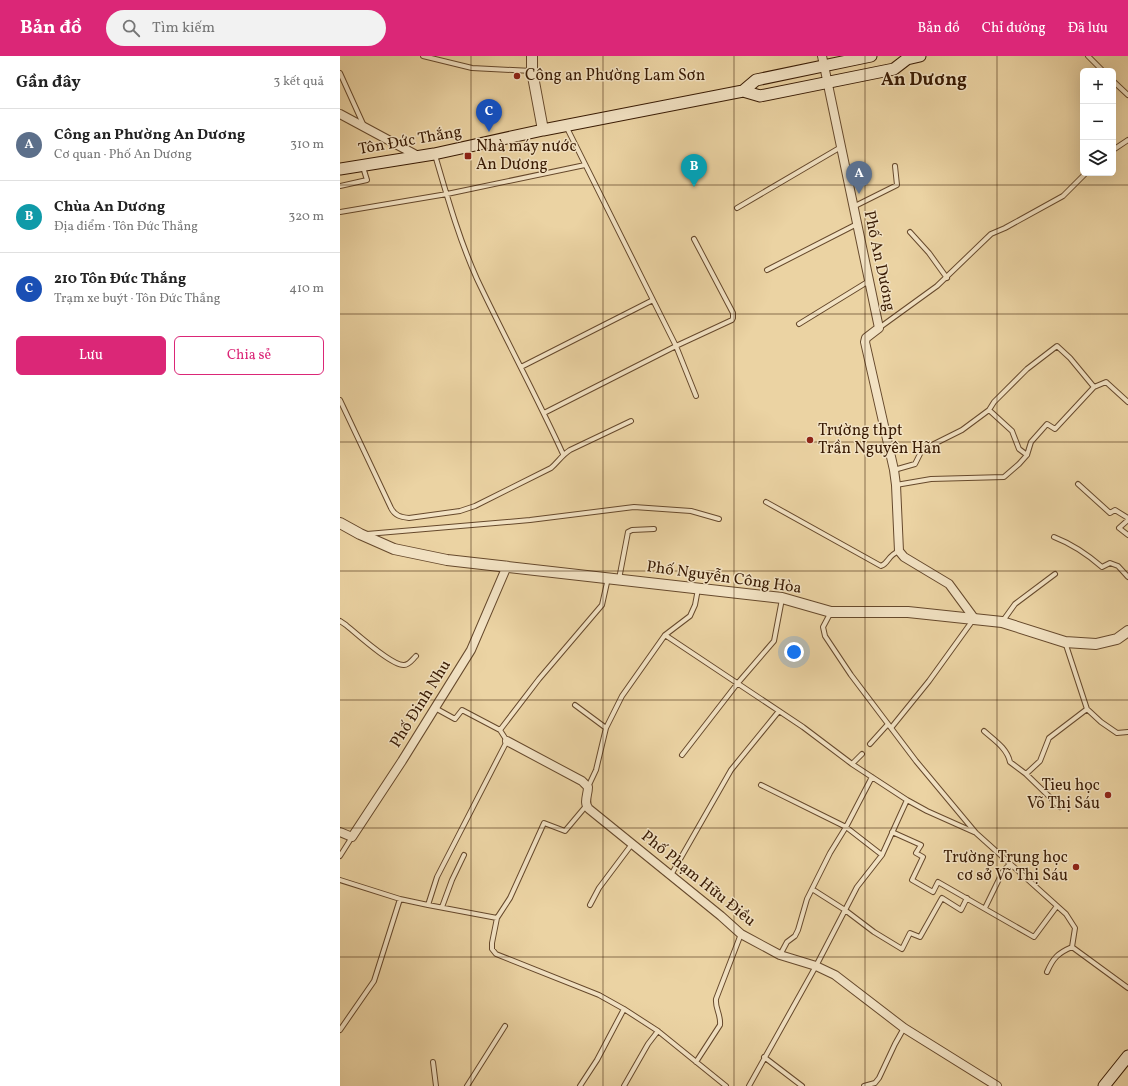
<!DOCTYPE html>
<html lang="vi">
<head>
<meta charset="utf-8">
<style>
	body { margin:0; font-family:Vollkorn,serif; background:#f2f2f2; color:#222 }
	.controls { position:absolute; right:12px; top:12px; display:grid; overflow:hidden; border-radius:6px; box-shadow:0 4px 16px #0002 }
	.controls button { width:36px; height:36px; display:grid; place-items:center; padding:0; border:0; border-bottom:1px solid #e0e0e0; background:#fff; color:#222; font:20px sans-serif }
	.you { position:absolute; left:454px; top:596px; width:14px; height:14px; margin:-10px; border:3px solid #fff; border-radius:50%; background:#1a73e8; box-shadow:0 0 0 6px #1a73e833 }
	.badge { display:grid; place-items:center; width:26px; height:26px; border-radius:50%; background:#db2777; color:#fff; font-size:13px; font-weight:700 }
	.pin { position:absolute; translate:-50% -33px; filter:drop-shadow(0 1px 2px #0008) }
	.pin::after { content:''; position:absolute; top:21px; width:14px; height:12px; background:inherit; clip-path:polygon(0 0,100% 0,50% 100%) }
	.list { margin:0; padding:0; list-style:none }
	h2 { display:flex; justify-content:space-between; align-items:center; height:52px; margin:0; padding:0 16px; font-size:17px }
	h2 small { font-size:13px; font-weight:400; color:#767676 }
	.list li { display:grid; grid-template-columns:26px 1fr auto; gap:12px; align-items:center; box-sizing:border-box; height:72px; padding:0 16px; border-top:1px solid #e0e0e0 }
	.list b { display:block; font-size:15px; white-space:nowrap }
	.list p { margin:0; font-size:13px; white-space:nowrap; color:#767676 }
	.list em { font-size:13px; font-style:normal; color:#767676 }
	.actions { display:flex; gap:8px; padding:12px 16px }
	.actions a { flex:1; padding:9px 0; border:1px solid #db2777; border-radius:6px; text-align:center; font-size:14px; color:#db2777 }
	.actions .main { background:#db2777; color:#fff }
	.icon { flex:none; width:22px; height:22px; fill:none; stroke:currentColor; stroke-width:2; stroke-linecap:round; stroke-linejoin:round }
	.map { position:relative; flex:none; width:788px; height:1030px; overflow:hidden }
	header { display:flex; align-items:center; gap:24px; box-sizing:border-box; height:56px; padding:0 20px; background:#db2777; color:#fff }
	header strong { font-size:19px }
	nav { display:flex; gap:22px; margin-inline-start:auto; font-size:14px }
	.search { width:280px; height:36px; background:#f2f2f2; display:flex; align-items:center; gap:10px; box-sizing:border-box; padding:0 14px; border-radius:22px; color:#767676; font-size:15px }
	main { display:flex }
	aside { flex:1; background:#fff }
	.map>svg:first-child { display:block }
	.lines { fill:none; stroke-linecap:round; stroke-linejoin:round }
	.service-casing { stroke:#66492c; stroke-width:6 }
	.minor-casing { stroke:#66492c; stroke-width:10 }
	.tertiary-casing { stroke:#66492c; stroke-width:12 }
	.secondary-casing { stroke:#391b04; stroke-width:13 }
	.service { stroke:#f2e2c3; stroke-width:4 }
	.minor { stroke:#f2e2c3; stroke-width:8 }
	.tertiary { stroke:#f2e2c3; stroke-width:10 }
	.secondary { stroke:#f2e2c3; stroke-width:11 }
	.grid { fill:none; stroke:#391b04; stroke-width:1; stroke-opacity:0.55 }
	.poi-dot { fill:#8f2418; stroke:#f2e2c3; stroke-width:1.5 }
	.labels { text-anchor:middle; dominant-baseline:central; stroke-width:3; stroke-linejoin:round; paint-order:stroke }
	.poi-label { font-size:16px; fill:#391b04; stroke:#f2e2c3; text-anchor:start }
	.street-label { font-size:16px; fill:#391b04; stroke:#f2e2c3 }
	.quarter-label { font-size:18px; font-weight:bold; fill:#391b04; stroke:#f2e2c3 }
</style>
</head>
<body>
<header>
<strong>Bản đồ</strong>
<div class="search"><svg class="icon" aria-label="search" viewBox="0 0 24 24"><circle cx="10" cy="10" r="6"/><path d="M15 15l6 6"/></svg>Tìm kiếm</div>
<nav><a>Bản đồ</a><a>Chỉ đường</a><a>Đã lưu</a></nav>
</header>
<main>
<aside>
<h2>Gần đây<small>3 kết quả</small></h2>
<ul class="list">
<li><span class="badge" style="background:#5c6f8a">A</span><div><b>Công an Phường An Dương</b><p>Cơ quan · Phố An Dương</p></div><em>310 m</em></li>
<li><span class="badge" style="background:#0f9aa8">B</span><div><b>Chùa An Dương</b><p>Địa điểm · Tôn Đức Thắng</p></div><em>320 m</em></li>
<li><span class="badge" style="background:#1a4fb4">C</span><div><b>210 Tôn Đức Thắng</b><p>Trạm xe buýt · Tôn Đức Thắng</p></div><em>410 m</em></li>
</ul>
<div class="actions"><a class="main">Lưu</a><a>Chia sẻ</a></div>
</aside>
<div class="map">
<svg width="788" height="1030" viewBox="0 0 788 1030">
	<rect width="100%" height="100%" fill="#ebd3a3"/>
	<filter id="stains"><feTurbulence type="fractalNoise" baseFrequency=".005" numOctaves="4"/><feColorMatrix values="0 0 0 0 .2 0 0 0 0 .09 0 0 0 0 .02 0 0 0 .5 -.17"/></filter>
	<radialGradient id="worn" r=".72"><stop offset=".6" stop-color="#630" stop-opacity="0"/><stop offset="1" stop-color="#630" stop-opacity=".3"/></radialGradient>
	<g class="lines">
		<defs>
			<path id="service" d="M 83,0 L 132,12 L 192,15
				M 748,0 L 763,15
				M 0,17 L 24,70
				M 773,25 L 788,39
				M 226,70 L 336,290 L 356,340
				M 773,94 L 788,84
				M 95,99 C 107,140 119,183 137,223 C 165,282 196,339 223,398
				M 0,130 L 27,124 L 23,111
				M 513,151 L 557,129 L 555,110
				M 397,152 L 501,91
				M 0,156 L 107,138 L 245,109
				M 570,176 L 589,197 L 607,222
				M 427,214 L 517,168
				M 459,268 L 529,225
				M 539,272 L 597,230 L 651,178 L 665,172 L 723,140 L 746,117
				M 181,311 L 313,244
				M 0,344 L 51,452 C 55,460 61,461 69,462 L 120,455 L 135,450 L 211,412 C 218,406 222,399 230,394 L 291,365
				M 204,357 L 336,290 L 392,264 L 393,262 L 393,257 L 354,183
				M 687,399 L 679,393 L 672,375 L 649,354 L 654,346 L 687,313 L 717,290 L 730,302 L 754,331
				M 554,414 L 575,408 L 582,394 L 622,374 L 649,354
				M 738,428 L 770,457 L 775,454 L 788,462
				M 556,429 L 591,423 L 664,421 L 679,408 L 687,399 L 691,386 L 707,368 L 715,373 L 754,331 L 766,326 L 788,346
				M 426,446 L 541,510 C 549,507 547,500 559,495
				M 788,464 L 779,472 L 788,479
				M 27,478 L 190,464 L 294,451 L 351,455 L 379,463
				M 714,481 C 732,488 747,498 762,511 L 770,507 L 778,510 L 788,521
				M 279,523 L 288,476 L 292,474 L 314,473
				M 358,533 L 355,549 L 350,560 L 325,579 L 463,671 L 512,708 L 567,744 L 587,755 L 634,776
				M 491,556 L 483,571 L 485,580 L 511,619 L 576,705 L 636,777 L 726,858 L 735,872 L 732,891 L 788,932
				M 0,565 L 6,569 C 17,578 52,610 64,609 C 69,609 72,604 76,600
				M 662,566 L 675,548 L 715,518
				M 235,649 L 266,672
				M 95,652 L 115,663 L 122,654 L 160,674
				M 747,653 L 761,666 L 777,677 L 788,676
				M 551,672 L 589,625 L 633,564
				M 644,675 C 654,684 667,692 670,706 L 686,718 L 720,751
				M 530,688 L 548,668
				M 342,699 L 397,628 L 434,585 L 442,543
				M 512,708 L 522,698
				M 686,718 L 700,705 L 709,682 L 747,653 L 725,586
				M 421,729 L 506,771 L 542,799
				M 248,731 L 256,714 L 266,672 L 282,640 L 325,579
				M 246,750 L 225,775 L 204,767 L 170,842 L 157,862 L 152,887 L 152,893 L 156,898 L 259,939 L 284,953 L 318,975 L 386,1030
				M 552,776 L 581,789 L 576,797 L 583,801 L 572,824 L 593,836 L 598,826 L 694,881 L 717,850
				M 0,800 L 12,781
				M 331,819 L 391,714 L 439,655
				M 0,824 L 60,843 L 88,849
				M 472,833 L 505,854 L 534,876 L 562,893 L 570,877 L 580,881 L 602,842 L 621,854 L 627,842
				M 250,849 L 259,832 L 292,788
				M 102,851 L 112,824 L 124,799
				M 645,852 L 663,815 L 670,808
				M 157,862 L 88,849 L 97,821 L 167,685 L 160,674 L 199,623 L 262,549 L 268,522
				M 440,899 L 447,886 L 455,880 L 458,874 L 467,843 L 490,797 L 506,771 L 532,721
				M 707,916 C 713,902 718,897 732,891
				M 0,974 L 34,925 L 60,843
				M 424,1001 L 462,1030
				M 93,1006 L 96,1030
				M 356,1006 L 380,969 C 381,958 375,953 376,943 L 401,878
				M 127,1030 L 165,970
				M 240,1030 L 257,1004 L 284,953
				M 284,1030 L 308,988 L 318,975
				M 409,1030 L 476,910 L 517,831 L 542,799 L 567,744
				M 524,1030 L 535,1027 L 539,1022 L 555,988 L 564,972"/>
			<path id="minor" d="M 482,0 L 539,272 L 526,282 L 525,286 L 554,414 L 556,429 L 559,495 L 564,501 L 609,528 L 634,562
				M 0,58 L 78,100
				M 167,685 L 242,725 L 248,731 C 248,739 243,747 249,753 L 381,860 L 401,878 L 440,899 L 476,910 L 495,919 L 564,972 L 657,1030
				M 0,776 L 12,781 L 62,705 L 131,594 L 167,510"/>
			<path id="tertiary" d="M 192,0 L 192,15 L 203,74
				M 0,467 L 20,478 L 54,493 L 107,504 L 442,542 L 491,556 L 568,556 L 662,566 L 725,586 L 756,588 L 777,583 L 788,575"/>
			<path id="secondary" d="M 403,35 L 416,24 L 531,0
				M 0,113 L 94,98 L 203,74 L 403,35 L 420,40 L 554,13 L 567,3 L 580,0
				M 764,1030 L 788,1000"/>
		</defs>
		<use href="#service" class="service-casing"/>
		<use href="#minor" class="minor-casing"/>
		<use href="#tertiary" class="tertiary-casing"/>
		<use href="#secondary" class="secondary-casing"/>
		<use href="#service" class="service"/>
		<use href="#minor" class="minor"/>
		<use href="#tertiary" class="tertiary"/>
		<use href="#secondary" class="secondary"/>
	</g>
	<path class="grid" d="M 131,0 L 131,1030M 263,0 L 263,1030M 394,0 L 394,1030M 525,0 L 525,1030M 657,0 L 657,1030M 0,129 L 788,129M 0,258 L 788,258M 0,386 L 788,386M 0,515 L 788,515M 0,644 L 788,644M 0,772 L 788,772M 0,901 L 788,901"/>
	<g class="poi-dot">
		<circle cx="177" cy="20" r="4"/>
		<rect x="124" y="96" width="8" height="8" rx="2"/>
		<circle cx="470" cy="384" r="4"/>
		<circle cx="768" cy="739" r="4"/>
		<circle cx="736" cy="811" r="4"/>
	</g>
	<g class="labels">
		<g class="poi-label">
			<text x="185" y="20">Công an Phường Lam Sơn</text>
			<text x="136" y="91">Nhà máy nước<tspan x="136" dy="18">An Dương</tspan></text>
			<text x="478" y="375">Trường thpt<tspan x="478" dy="18">Trần Nguyên Hãn</tspan></text>
			<text x="760" y="730" text-anchor="end">Tieu học<tspan x="760" dy="18">Võ Thị Sáu</tspan></text>
			<text x="728" y="802" text-anchor="end">Trường Trung học<tspan x="728" dy="18">cơ sở Võ Thị Sáu</tspan></text>
		</g>
		<g class="street-label">
			<text transform="translate(70 85) rotate(-10)">Tôn Đức Thắng</text>
			<text transform="translate(539 205) rotate(78)">Phố An Dương</text>
			<text transform="translate(384 522) rotate(8)">Phố Nguyễn Công Hòa</text>
			<text transform="translate(81 648) rotate(-58)">Phố Đinh Nhu</text>
			<text transform="translate(358 823) rotate(39)">Phố Phạm Hữu Điều</text>
		</g>
		<g class="quarter-label">
			<text x="584" y="24">An Dương</text>
		</g>
	</g>
	<rect width="100%" height="100%" filter="url(#stains)"/>
	<rect width="100%" height="100%" fill="url(#worn)"/>
</svg>
<div class="controls">
<button>+</button>
<button>−</button>
<button><svg class="icon" aria-label="layers" viewBox="0 0 24 24"><path d="M12 4l9 5-9 5-9-5zM3 14l9 5 9-5"/></svg></button>
</div>
<div class="you"></div>
<div class="pin badge" style="left:519px;top:138px;background:#5c6f8a">A</div>
<div class="pin badge" style="left:354px;top:131px;background:#0f9aa8">B</div>
<div class="pin badge" style="left:149px;top:76px;background:#1a4fb4">C</div>
</div>
</main>
</body>
</html>
